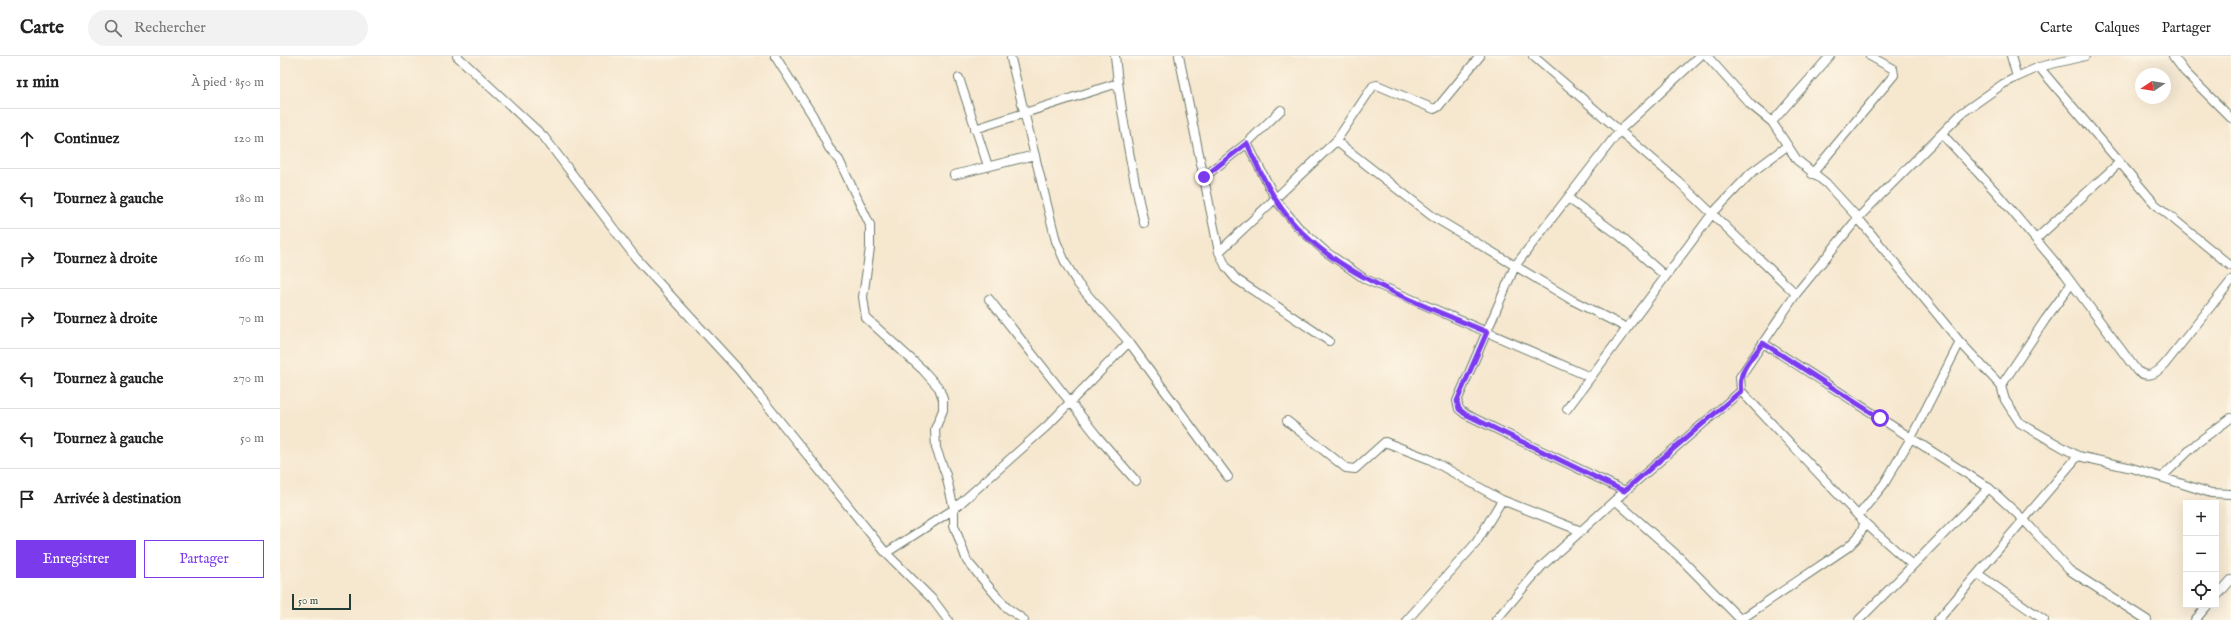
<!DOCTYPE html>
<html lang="fr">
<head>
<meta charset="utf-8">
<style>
	body { margin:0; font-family:"IM FELL English",serif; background:#f2f2f2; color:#222 }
	.controls { position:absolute; right:12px; bottom:12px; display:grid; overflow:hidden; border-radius:0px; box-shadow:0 4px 16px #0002 }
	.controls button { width:36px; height:36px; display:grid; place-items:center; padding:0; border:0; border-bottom:1px solid #e0e0e0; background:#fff; color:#222; font:20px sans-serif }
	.compass { position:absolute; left:1855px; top:12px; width:36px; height:36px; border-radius:50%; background:#fff; box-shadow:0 4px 16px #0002; rotate:258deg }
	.scale { position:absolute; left:12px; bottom:10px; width:59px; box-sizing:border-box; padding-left:4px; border:2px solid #1f3d34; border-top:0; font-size:11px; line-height:14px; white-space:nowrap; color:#1f3d34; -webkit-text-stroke:3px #fcf5e5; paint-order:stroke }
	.stop { position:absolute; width:12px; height:12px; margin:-9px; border:3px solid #7c3aed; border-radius:50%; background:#fff }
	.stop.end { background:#7c3aed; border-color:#fff; box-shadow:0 1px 4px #0008 }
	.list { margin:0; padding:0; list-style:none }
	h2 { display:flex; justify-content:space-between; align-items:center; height:52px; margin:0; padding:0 16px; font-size:17px }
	h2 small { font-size:13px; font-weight:400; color:#767676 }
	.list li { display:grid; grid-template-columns:26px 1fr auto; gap:12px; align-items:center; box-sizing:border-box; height:60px; padding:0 16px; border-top:1px solid #e0e0e0 }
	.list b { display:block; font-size:15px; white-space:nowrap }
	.list em { font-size:13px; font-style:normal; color:#767676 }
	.actions { display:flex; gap:8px; padding:12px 16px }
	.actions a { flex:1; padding:9px 0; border:1px solid #7c3aed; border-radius:0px; text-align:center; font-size:14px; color:#7c3aed }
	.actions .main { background:#7c3aed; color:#fff }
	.icon { flex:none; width:22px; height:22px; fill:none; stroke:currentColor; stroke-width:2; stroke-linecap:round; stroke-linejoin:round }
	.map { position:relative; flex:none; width:1951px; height:564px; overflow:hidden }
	header { display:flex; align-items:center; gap:24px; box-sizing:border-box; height:56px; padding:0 20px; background:#fff; border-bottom:1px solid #e0e0e0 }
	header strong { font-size:19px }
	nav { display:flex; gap:22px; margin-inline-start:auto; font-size:14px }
	.search { width:280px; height:36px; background:#f2f2f2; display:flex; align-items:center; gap:10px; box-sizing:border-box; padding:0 14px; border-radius:22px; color:#767676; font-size:15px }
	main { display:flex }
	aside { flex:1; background:#fff }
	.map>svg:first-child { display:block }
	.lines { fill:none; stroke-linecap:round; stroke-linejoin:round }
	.street-casing { stroke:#6a786a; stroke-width:10 }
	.street { stroke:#fff; stroke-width:8 }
	.route { stroke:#7c3aed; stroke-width:5 }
</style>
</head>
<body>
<header>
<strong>Carte</strong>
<div class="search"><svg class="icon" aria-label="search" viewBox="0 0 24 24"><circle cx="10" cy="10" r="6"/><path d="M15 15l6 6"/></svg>Rechercher</div>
<nav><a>Carte</a><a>Calques</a><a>Partager</a></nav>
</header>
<main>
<aside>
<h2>11 min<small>À pied · 850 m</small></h2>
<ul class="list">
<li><svg class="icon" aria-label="ahead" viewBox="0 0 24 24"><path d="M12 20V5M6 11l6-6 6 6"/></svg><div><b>Continuez</b></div><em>120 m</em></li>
<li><svg class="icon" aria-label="left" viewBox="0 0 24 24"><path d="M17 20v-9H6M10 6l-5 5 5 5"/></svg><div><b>Tournez à gauche</b></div><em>180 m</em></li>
<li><svg class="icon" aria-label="right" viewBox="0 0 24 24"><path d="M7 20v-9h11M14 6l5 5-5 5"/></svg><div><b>Tournez à droite</b></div><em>160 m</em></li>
<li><svg class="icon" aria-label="right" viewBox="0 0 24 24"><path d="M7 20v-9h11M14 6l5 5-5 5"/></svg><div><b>Tournez à droite</b></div><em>70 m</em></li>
<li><svg class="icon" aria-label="left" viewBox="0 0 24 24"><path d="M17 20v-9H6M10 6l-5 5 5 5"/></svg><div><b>Tournez à gauche</b></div><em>270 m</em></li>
<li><svg class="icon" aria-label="left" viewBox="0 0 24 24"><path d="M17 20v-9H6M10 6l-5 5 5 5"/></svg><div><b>Tournez à gauche</b></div><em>50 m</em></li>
<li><svg class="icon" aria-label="arrive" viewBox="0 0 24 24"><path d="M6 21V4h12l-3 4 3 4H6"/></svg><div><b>Arrivée à destination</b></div></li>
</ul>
<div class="actions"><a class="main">Enregistrer</a><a>Partager</a></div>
</aside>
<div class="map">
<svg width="1951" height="564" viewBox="0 0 1951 564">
	<rect width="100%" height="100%" fill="#fcf5e5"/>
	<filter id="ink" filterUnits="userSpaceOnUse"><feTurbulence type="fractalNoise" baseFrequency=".025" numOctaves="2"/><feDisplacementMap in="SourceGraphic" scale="8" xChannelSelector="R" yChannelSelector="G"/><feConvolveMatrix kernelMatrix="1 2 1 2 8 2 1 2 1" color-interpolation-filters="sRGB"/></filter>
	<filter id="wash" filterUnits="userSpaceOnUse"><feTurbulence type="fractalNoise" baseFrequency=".012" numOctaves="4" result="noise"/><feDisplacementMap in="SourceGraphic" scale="16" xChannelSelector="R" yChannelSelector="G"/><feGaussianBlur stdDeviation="0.9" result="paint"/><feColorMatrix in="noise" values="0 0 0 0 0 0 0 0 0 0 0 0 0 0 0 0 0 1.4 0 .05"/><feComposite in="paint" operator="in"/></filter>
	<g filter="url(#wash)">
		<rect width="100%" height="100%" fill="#f6e7cf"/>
	</g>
	<g filter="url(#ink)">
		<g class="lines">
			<defs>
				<path id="street" d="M 177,0 L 264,81 L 356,202 L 458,313 L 606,497 L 653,544 L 668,564
					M 495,0 L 533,60 L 549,92 L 559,104 L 590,169 L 590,192 L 583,241 L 586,262 L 643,314 L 659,332 L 663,343 L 663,354 L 655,373 L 656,392 L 666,419 L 674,453 L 674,469 L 687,505 L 726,551 L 744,564
					M 835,0 C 841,57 851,112 864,167
					M 899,0 L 939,196 L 946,211 L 956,223 L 1049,285
					M 1253,0 L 1398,125 L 1516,238
					M 1427,0 L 1471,49 L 1492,66 L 1517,104 L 1546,127 L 1578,162 L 1680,286 L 1721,330 L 1725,344 L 1740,367 L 1798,400 L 1852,412 L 1931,437 L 1951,438
					M 1731,0 L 1737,21
					M 1893,0 L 1905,16 L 1951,62
					M 731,3 L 776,185 L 786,208 L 798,228 L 849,286 L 948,421
					M 1759,11 L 1875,148 L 1951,210
					M 679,22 L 708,110
					M 1492,66 L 1550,0
					M 695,73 L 838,27
					M 1662,78 L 1715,135 L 1785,218 L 1857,315 C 1869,323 1877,317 1885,308 L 1951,225
					M 1056,85 L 1152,160 L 1292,244 L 1347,272
					M 967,87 L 996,144 L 1018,171 L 1046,196 L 1085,223 L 1310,321
					M 1532,118 L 1614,19 L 1613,13 L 1590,0
					M 674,119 L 755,99
					M 924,121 L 967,87 L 1001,54
					M 1288,142 L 1340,180 L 1385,220
					M 1756,183 L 1839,107
					M 939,196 L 1056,85 L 1093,30 L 1097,29 L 1154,53 L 1158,51 L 1200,0
					M 709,243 L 817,380 L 856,425
					M 1483,287 L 1709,432 L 1744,464 L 1789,514 L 1867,564
					M 1721,330 L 1765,264 L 1792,227
					M 1287,353 L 1432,158 L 1471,117 L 1507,90
					M 1007,365 L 1066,412 L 1075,413 L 1105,386 L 1149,403 L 1222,444
					M 1882,421 L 1917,387 L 1951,362
					M 1345,435 L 1185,358 L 1179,353 L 1177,345 L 1235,210 L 1340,74 L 1420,0
					M 1335,444 L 1399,501 L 1461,564
					M 1578,460 L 1604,428 L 1631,382 L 1680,286
					M 606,497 L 674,453 L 767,370 L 849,286
					M 1632,509 L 1585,467 L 1461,335 L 1460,321 L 1516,238 L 1578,162 L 1682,57 L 1723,28 L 1737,21 L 1759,11 L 1805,0
					M 1698,518 L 1764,564
					M 1936,541 L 1951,524
					M 1127,564 L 1196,487 L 1222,444 L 1301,475 L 1345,435 L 1461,335
					M 1216,564 L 1262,510 L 1301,475
					M 1460,564 L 1568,491 L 1578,481 L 1585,467
					M 1579,564 L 1709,432
					M 1658,564 L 1798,400
					M 1915,564 L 1928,549"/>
			</defs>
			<use href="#street" class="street-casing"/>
			<use href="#street" class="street"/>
		</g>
	</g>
	<g class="lines" filter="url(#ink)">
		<path class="route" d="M 924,121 L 967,87 C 975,106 985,126 996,144 C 1039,214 1134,245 1207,276 L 1177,345 L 1179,353 L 1185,358 L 1344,435 L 1461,335 C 1457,315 1472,302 1483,287 L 1600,362"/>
	</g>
</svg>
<div class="controls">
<button>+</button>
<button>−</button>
<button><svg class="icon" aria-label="locate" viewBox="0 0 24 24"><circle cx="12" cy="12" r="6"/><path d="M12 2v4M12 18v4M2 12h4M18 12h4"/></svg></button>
</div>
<svg class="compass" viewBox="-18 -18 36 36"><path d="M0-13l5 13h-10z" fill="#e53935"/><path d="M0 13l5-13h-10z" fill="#767676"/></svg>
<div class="scale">50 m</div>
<div class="stop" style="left:1600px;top:362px"></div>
<div class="stop end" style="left:924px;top:121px"></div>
</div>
</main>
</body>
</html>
